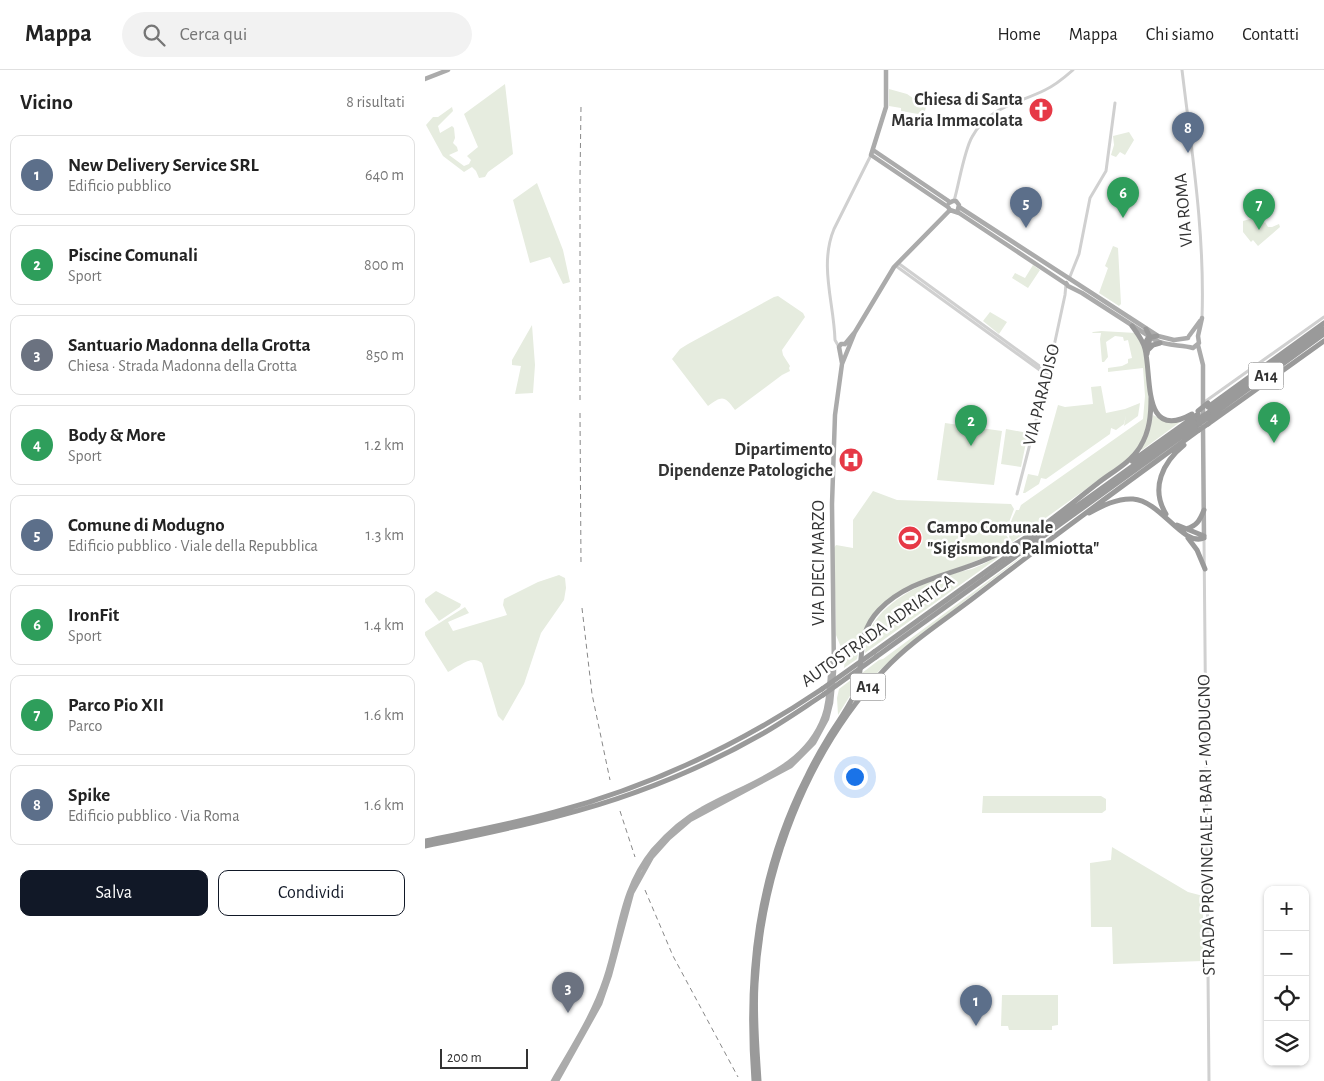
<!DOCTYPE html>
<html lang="it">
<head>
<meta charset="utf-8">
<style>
	body { margin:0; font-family:"Alegreya Sans",sans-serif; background:#f2f2f2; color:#222 }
	.controls { position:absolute; right:15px; bottom:15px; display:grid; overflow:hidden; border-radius:10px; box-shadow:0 1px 4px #0004 }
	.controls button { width:45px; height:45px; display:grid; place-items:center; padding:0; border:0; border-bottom:1px solid #e0e0e0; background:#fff; color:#222; font:25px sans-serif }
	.scale { position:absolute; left:15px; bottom:12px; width:88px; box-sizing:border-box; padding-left:5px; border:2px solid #333; border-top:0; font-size:14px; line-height:18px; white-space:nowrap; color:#333; -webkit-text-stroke:4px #fff; paint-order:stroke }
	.you { position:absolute; left:429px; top:706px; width:18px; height:18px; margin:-12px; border:4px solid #fff; border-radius:50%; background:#1a73e8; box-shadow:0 0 0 8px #1a73e833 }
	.badge { display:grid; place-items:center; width:32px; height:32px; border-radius:50%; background:#111827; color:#fff; font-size:16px; font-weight:700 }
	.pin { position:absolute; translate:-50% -41px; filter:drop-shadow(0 1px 2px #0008) }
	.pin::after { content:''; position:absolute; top:26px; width:18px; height:15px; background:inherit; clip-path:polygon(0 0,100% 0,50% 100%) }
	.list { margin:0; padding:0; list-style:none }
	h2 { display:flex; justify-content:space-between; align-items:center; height:65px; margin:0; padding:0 20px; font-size:21px }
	h2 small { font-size:16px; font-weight:400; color:#767676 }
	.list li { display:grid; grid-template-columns:32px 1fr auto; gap:15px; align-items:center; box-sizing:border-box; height:80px; margin:0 10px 10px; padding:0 10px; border:1px solid #e0e0e0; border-radius:10px }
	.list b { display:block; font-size:19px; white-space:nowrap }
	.list p { margin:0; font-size:16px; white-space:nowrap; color:#767676 }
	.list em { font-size:16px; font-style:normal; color:#767676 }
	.actions { display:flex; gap:10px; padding:15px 20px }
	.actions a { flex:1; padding:11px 0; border:1px solid #111827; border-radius:10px; text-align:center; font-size:18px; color:#111827 }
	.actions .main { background:#111827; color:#fff }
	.icon { flex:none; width:28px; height:28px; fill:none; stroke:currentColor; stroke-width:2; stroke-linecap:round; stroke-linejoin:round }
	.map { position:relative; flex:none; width:899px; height:1011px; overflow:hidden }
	header { display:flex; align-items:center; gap:30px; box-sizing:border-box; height:70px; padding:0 25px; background:#fff; border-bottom:1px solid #e0e0e0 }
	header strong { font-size:24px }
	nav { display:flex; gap:28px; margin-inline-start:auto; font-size:18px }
	.search { width:350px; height:45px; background:#f2f2f2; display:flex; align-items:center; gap:12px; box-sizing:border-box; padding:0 18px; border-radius:28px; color:#767676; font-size:19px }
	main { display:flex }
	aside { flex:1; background:#fff }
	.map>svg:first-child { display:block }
	.green { fill:#e6ecdf }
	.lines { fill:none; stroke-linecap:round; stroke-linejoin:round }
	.minor { stroke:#d0d0d0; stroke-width:3 }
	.major { stroke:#ababab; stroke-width:4.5 }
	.highway { stroke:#9a9a9a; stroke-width:5 }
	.rail { stroke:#888; stroke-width:1; stroke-dasharray:5 4; stroke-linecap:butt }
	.highway-bridge { stroke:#9a9a9a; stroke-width:5 }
	.labels { text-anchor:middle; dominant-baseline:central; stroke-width:5; stroke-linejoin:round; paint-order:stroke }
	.shield { fill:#fff; stroke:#707070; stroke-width:1 }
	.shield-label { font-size:16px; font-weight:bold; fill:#333 }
	.poi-label { font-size:18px; font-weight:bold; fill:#333; stroke:#fff; text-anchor:end }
	.street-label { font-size:18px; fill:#333; stroke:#fff }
</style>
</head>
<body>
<header>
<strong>Mappa</strong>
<div class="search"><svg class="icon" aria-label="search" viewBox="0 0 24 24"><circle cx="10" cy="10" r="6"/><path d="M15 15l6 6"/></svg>Cerca qui</div>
<nav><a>Home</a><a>Mappa</a><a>Chi siamo</a><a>Contatti</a></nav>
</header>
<main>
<aside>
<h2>Vicino<small>8 risultati</small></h2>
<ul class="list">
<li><span class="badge" style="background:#5c6f8a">1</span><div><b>New Delivery Service SRL</b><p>Edificio pubblico</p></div><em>640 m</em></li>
<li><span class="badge" style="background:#2e9e5b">2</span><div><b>Piscine Comunali</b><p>Sport</p></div><em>800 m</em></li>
<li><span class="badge" style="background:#6b7280">3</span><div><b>Santuario Madonna della Grotta</b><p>Chiesa · Strada Madonna della Grotta</p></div><em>850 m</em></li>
<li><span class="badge" style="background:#2e9e5b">4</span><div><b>Body &amp; More</b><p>Sport</p></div><em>1.2 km</em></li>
<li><span class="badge" style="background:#5c6f8a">5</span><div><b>Comune di Modugno</b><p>Edificio pubblico · Viale della Repubblica</p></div><em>1.3 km</em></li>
<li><span class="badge" style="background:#2e9e5b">6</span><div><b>IronFit</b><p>Sport</p></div><em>1.4 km</em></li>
<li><span class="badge" style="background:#2e9e5b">7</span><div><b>Parco Pio XII</b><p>Parco</p></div><em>1.6 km</em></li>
<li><span class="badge" style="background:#5c6f8a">8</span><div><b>Spike</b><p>Edificio pubblico · Via Roma</p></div><em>1.6 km</em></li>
</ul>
<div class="actions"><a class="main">Salva</a><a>Condividi</a></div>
</aside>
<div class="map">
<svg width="899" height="1011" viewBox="0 0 899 1011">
	<rect width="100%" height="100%" fill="#fff"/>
	<path class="green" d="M 80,14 L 88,84 L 63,102 L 60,107 L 54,108 L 51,101 L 47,97 L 39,102 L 18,86 L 1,55 L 8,47 L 13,47 L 27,37 L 28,41 L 13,56 L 15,63 L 27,56 L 29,58 L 30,68 L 28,73 L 32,77 L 33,81 L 24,85 L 39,96 L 44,94 L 46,90 L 42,86 L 53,77 L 39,44 Z
		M 464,19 L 482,24 L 501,37 L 500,41 L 497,40 L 493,44 L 476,41 L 476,38 L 464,36 Z
		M 704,62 L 709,70 L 700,85 L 695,82 L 691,87 L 686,85 L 689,75 L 688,66 Z
		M 112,113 L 138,180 L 145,212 L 138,214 L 125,187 L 105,193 L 88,130 Z
		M 835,146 L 839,153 L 840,152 L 843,157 L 847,157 L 854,154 L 855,157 L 833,176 L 828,170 L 826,172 L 818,162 L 818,151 Z
		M 688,176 L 693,178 L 696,234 L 694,236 L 674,223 L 683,198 L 680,196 Z
		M 608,195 L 615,200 L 603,218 L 587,208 L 590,203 L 600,208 Z
		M 353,226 L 378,243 L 380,247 L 357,280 L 358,285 L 365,296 L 364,298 L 365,301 L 357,305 L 310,340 C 299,325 297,326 283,336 L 247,289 L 255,279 L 263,274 L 349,227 Z
		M 565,242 L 582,252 L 574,264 L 558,251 Z
		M 107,255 L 110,295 L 108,323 L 90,324 L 96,296 L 87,295 L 87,290 Z
		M 676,261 L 711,263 L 719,279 L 724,330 L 724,351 L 717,371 L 703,389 L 587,472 C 579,462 587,450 591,440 L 594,440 L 596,435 L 718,349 L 720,326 L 718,298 L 683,302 L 683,298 L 697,296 L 703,293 L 703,289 L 707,288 L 703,270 L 699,271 L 698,267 L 690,266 L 681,272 L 683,287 L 679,292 L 677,292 L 675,269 L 676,263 L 667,263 L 668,262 Z
		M 676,316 L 681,343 L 700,339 L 715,333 L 713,346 L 699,356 L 701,345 L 699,354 L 691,360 L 686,358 L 685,364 L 621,409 L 616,408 L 614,414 L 600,423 L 598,423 L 603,404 L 613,406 L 633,335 L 640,337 L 668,334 L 666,317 Z
		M 728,345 L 736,349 L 755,352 L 717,380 L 716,379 L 725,360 Z
		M 520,353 L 577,361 L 569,415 L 512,410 Z
		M 581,359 L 603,363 L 596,397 L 576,394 Z
		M 448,421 L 472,430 L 586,434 L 589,439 L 580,463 L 586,473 L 565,485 L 536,497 L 496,511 L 448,544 L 437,564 L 432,589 L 419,598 L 420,587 L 411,565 L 409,478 L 411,475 L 428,478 L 428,450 Z
		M 588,477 L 440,583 C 441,574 442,562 448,554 C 464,529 497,513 525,504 C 532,502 540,501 547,499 C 562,493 575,485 588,477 Z
		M 608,478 L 478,579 L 454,601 L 426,636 L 432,625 L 437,603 L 454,590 L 458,589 Z
		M 134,505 L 140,508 L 141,518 L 139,530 L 116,563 L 99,614 L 78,651 L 73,646 L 57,593 C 47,584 33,597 23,602 L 0,565 L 0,562 L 40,537 L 44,543 L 23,552 L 28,561 L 82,545 L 78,535 L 79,529 L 113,512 Z
		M 11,521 L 36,534 L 35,537 L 14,551 L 0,532 L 0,529 Z
		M 431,606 L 428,621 L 413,645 L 412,628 L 414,619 Z
		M 558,726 L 676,726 L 681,729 L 681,740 L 677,743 L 557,743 Z
		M 687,777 L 763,822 L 778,826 L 778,891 L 688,894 L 687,857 L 666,857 L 665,793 L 686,790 Z
		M 577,925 L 633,925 L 633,955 L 627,956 L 627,960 L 584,960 L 583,956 L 576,956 Z"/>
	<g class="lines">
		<path class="minor" d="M 757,0 C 767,83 780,165 777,248
			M 529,131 C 534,114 539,81 547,67 C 563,37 592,34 620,20 C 631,15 639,8 648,0
			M 473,193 L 624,303
			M 471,196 L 623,306
			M 644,209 L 654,184 L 665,128 L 681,101 L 690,33
			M 414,277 L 410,270 C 409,233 394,195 409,159 L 446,85
			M 778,333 L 899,247
			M 592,424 L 623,304 L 640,225 L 641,214
			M 779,468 L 784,1011"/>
		<path class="major" d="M 461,0 L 461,37 L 446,85 L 523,137 L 525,140 L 534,143 L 641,214
			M 0,9 L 23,0
			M 448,80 L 525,132
			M 524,133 L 528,131 L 531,131 L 534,135 L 533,139
			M 534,137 L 733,266 L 749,270 L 763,268
			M 641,213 L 643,216 L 657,223 L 730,270 C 743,277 756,274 768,278 L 774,273 L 773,266 L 777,248
			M 764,266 L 775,251
			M 420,274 L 430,262 L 469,197 L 525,140
			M 773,275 L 778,295 L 778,349
			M 417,293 L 414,277 L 416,274 L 420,274
			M 778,357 L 779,468
			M 128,1011 C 147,978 168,946 180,910 C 196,863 195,821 228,780 C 242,764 258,749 277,739 C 322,713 380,700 399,646 C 405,629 404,611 406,593
			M 132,1011 L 175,934 L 185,905 L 207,823 L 227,787 L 244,768 L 265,750 L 366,696 L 389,673 L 402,649 L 406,633 L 409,602 L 407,434 L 410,345 L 417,294 L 430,262"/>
		<path class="highway" d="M 707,256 C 712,263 718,270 720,279 C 727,307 717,372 767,344
			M 721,259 L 725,267 L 722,284
			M 719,275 L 723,268 L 732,266
			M 724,279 L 728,275 L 735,273
			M 783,337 L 899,253
			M 783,343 L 899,259
			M 783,348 L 899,264
			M 783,354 L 899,271
			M 707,391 L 773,344
			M 664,443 C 677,436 692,428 708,429 C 736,431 758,477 779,468
			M 741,444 C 725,418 738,392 759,375
			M 752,455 L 779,466
			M 761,459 C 772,456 775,450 779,440
			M 763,468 L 772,480 L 780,499
			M 449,582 L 773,349
			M 451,587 L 774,354
			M 0,771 C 43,762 87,754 130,742 C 227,716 314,675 397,619
			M 0,776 C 44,767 89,758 133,746 C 204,728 274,700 337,664 C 358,652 378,638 398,625
			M 329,1011 C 321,904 332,805 381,708 C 388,693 396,679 404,666 C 412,653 422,640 429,625 C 442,595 428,567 454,540 C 484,509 525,506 562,489 C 603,471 638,440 673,413 C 687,402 705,393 715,377 C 725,361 726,344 726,327
			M 334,1011 C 332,979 329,946 331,914 C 337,801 381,683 459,600 C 485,572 520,550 551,526 C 624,469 699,415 774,360"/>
		<path class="rail" d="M 155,330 L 155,109 L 156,37
			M 155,343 L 156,494
			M 157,538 L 167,624 L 185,710
			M 195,741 L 210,787
			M 220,820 L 248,886 L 313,1007"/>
		<path class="highway-bridge" d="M 773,341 L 783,333
			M 773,349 L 783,343
			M 774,354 L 783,348
			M 774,360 L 783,354
			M 397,619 L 449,582
			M 398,625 L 451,587"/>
	</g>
	<defs>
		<symbol id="church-disc" viewBox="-11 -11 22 22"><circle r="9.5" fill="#e63946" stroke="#fff"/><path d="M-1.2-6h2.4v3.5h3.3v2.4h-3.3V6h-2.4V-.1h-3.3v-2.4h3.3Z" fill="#fff"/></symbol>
		<symbol id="hospital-disc" viewBox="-11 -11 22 22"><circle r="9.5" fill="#e63946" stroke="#fff"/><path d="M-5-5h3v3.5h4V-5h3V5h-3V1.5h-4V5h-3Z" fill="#fff"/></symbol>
		<symbol id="stadium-disc" viewBox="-11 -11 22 22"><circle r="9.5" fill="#e63946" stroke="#fff"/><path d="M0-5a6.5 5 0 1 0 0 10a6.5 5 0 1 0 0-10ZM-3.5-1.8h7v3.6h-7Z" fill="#fff"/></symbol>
	</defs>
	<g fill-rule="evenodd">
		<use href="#church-disc" x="602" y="26" width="28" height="28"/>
		<use href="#hospital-disc" x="412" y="376" width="28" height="28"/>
		<use href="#stadium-disc" x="471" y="454" width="28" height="28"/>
	</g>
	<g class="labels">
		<g class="shield">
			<rect x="823.5" y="292.5" width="35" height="27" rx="4"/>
			<rect x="425.5" y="603.5" width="35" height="27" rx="4"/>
		</g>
		<g class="shield-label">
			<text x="841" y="306">A14</text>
			<text x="443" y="617">A14</text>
		</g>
		<g class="poi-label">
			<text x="598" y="30">Chiesa di Santa<tspan x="598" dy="21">Maria Immacolata</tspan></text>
			<text x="408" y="380">Dipartimento<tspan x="408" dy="21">Dipendenze Patologiche</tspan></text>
			<text x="502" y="458" text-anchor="start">Campo Comunale<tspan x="502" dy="21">"Sigismondo Palmiotta"</tspan></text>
		</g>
		<g class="street-label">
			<text transform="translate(759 140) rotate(-95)">VIA ROMA</text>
			<text transform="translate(617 325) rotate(-76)">VIA PARADISO</text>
			<text transform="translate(394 493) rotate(-90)">VIA DIECI MARZO</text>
			<text transform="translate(453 561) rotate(-35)">AUTOSTRADA ADRIATICA</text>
			<text transform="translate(782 755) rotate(-91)">STRADA PROVINCIALE 1 BARI - MODUGNO</text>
		</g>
	</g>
</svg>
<div class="controls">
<button>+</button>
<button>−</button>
<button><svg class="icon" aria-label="locate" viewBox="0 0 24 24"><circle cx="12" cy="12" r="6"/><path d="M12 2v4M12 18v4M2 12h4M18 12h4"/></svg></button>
<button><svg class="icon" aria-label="layers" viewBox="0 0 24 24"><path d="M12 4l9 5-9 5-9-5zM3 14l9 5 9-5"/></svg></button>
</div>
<div class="scale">200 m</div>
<div class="you"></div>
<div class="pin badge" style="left:551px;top:956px;background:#5c6f8a">1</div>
<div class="pin badge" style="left:546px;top:376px;background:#2e9e5b">2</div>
<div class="pin badge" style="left:143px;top:943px;background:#6b7280">3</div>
<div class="pin badge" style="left:849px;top:373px;background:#2e9e5b">4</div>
<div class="pin badge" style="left:601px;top:158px;background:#5c6f8a">5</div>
<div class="pin badge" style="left:698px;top:148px;background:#2e9e5b">6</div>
<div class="pin badge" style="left:834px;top:160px;background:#2e9e5b">7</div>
<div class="pin badge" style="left:763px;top:83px;background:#5c6f8a">8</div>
</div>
</main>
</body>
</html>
